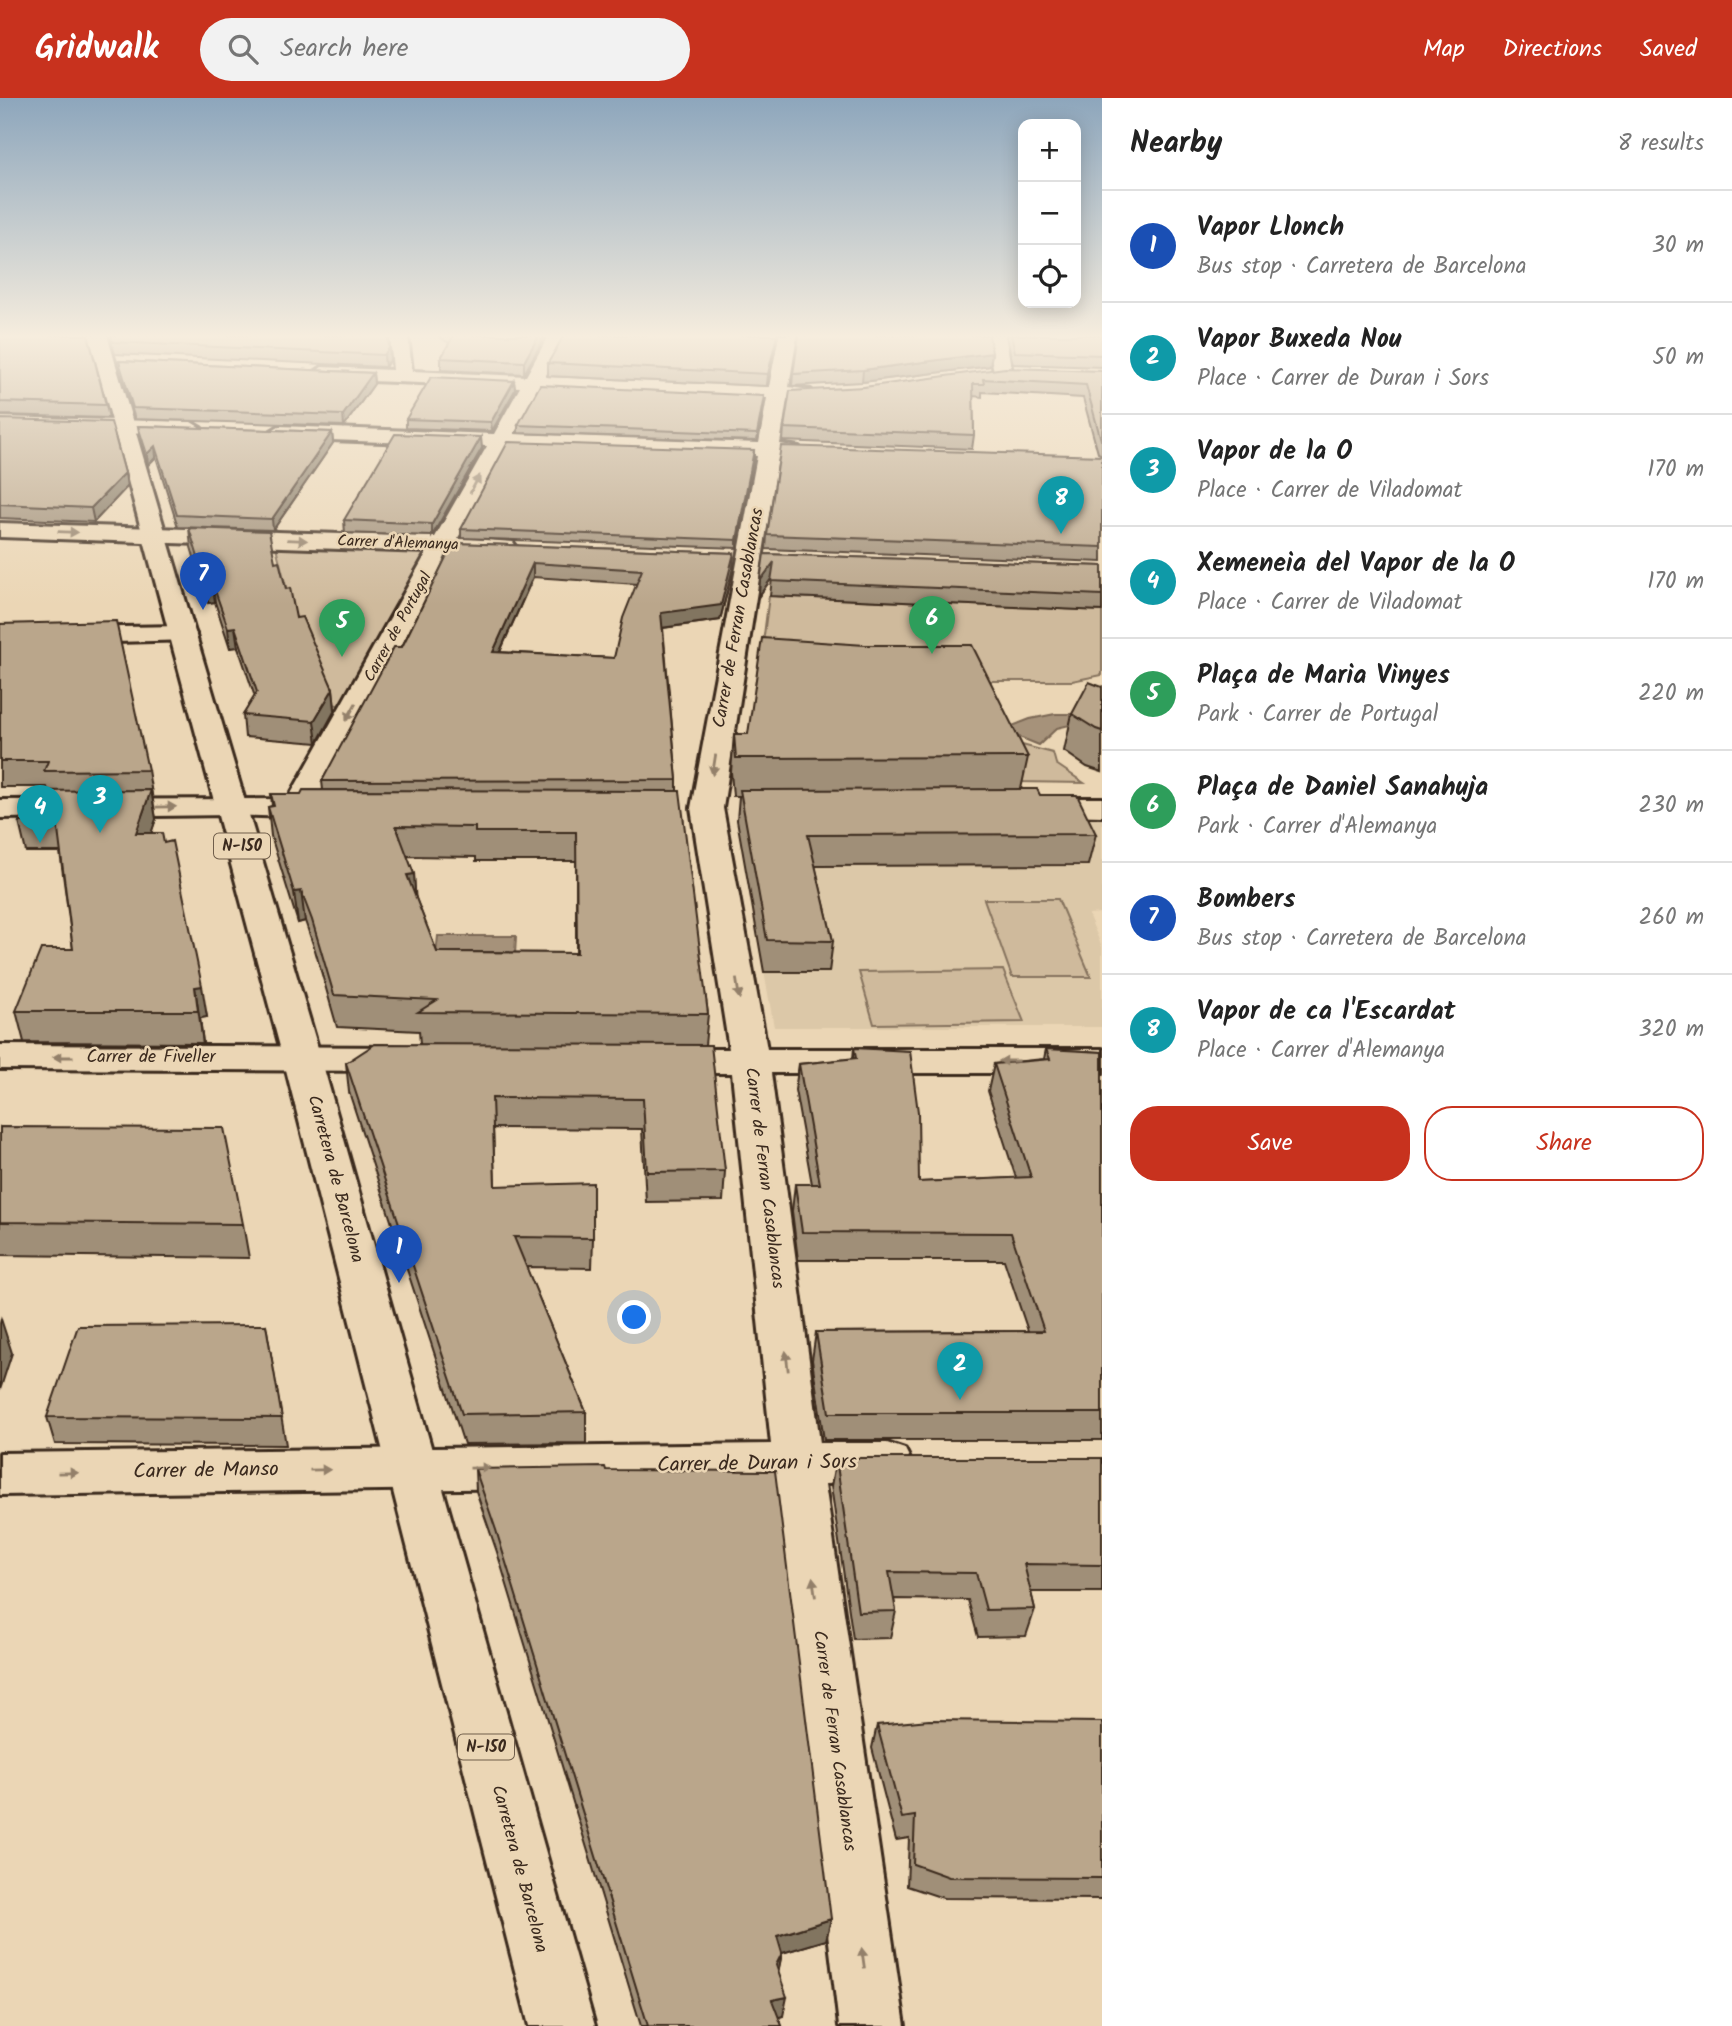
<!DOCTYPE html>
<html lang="en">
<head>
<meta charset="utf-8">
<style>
	body { margin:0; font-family:Kalam,sans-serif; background:#f2f2f2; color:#222 }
	.controls { position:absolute; right:21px; top:21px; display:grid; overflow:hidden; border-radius:14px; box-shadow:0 4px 18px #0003 }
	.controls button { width:63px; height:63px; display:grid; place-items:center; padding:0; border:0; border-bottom:2px solid #e0e0e0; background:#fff; color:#222; font:35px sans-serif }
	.you { position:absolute; left:635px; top:1220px; width:24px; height:24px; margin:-18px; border:5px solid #fff; border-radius:50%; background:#1a73e8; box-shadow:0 0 0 10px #1a73e833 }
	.badge { display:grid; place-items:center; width:46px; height:46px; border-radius:50%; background:#c8321e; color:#fff; font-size:23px; font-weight:700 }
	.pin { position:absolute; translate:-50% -58px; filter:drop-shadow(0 2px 4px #0008) }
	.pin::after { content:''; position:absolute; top:37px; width:24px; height:21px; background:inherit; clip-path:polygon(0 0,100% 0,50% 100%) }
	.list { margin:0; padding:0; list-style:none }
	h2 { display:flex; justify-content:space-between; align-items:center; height:91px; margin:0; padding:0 28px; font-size:30px }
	h2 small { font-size:23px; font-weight:400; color:#767676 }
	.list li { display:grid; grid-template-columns:46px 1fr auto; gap:21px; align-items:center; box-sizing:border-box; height:112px; padding:0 28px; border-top:2px solid #e0e0e0 }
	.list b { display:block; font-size:26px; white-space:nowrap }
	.list p { margin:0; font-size:23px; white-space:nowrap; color:#767676 }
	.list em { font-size:23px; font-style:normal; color:#767676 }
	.actions { display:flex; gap:14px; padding:21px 28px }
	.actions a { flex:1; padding:16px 0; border:2px solid #c8321e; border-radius:28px; text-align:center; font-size:24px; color:#c8321e }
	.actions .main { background:#c8321e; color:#fff }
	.icon { flex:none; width:38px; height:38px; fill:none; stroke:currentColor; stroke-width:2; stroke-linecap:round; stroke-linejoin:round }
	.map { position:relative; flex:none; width:1102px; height:1928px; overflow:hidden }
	header { display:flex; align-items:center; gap:42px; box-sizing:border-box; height:98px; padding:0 35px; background:#c8321e; color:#fff }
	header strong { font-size:33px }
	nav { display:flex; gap:38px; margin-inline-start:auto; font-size:24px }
	.search { width:490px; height:63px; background:#f2f2f2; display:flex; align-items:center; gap:18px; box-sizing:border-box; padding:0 24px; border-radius:38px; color:#767676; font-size:26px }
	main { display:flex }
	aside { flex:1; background:#fff }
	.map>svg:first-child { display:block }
	.built { fill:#dcc8a8 }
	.green { fill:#cfba9c; stroke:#85725d; stroke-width:2 }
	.water { fill:#a6927a; stroke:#7b6855; stroke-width:2 }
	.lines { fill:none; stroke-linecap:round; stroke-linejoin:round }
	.minor-casing { stroke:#3b2a1e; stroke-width:6 }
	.primary-casing { stroke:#3b2a1e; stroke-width:6 }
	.minor { fill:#ebd6b5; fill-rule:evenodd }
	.primary { fill:#ebd6b5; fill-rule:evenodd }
	.wall { fill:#a08f78; stroke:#3b2a1e; stroke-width:2; fill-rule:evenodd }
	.shaded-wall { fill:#827461; stroke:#3b2a1e; stroke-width:2 }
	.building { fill:#baa68b; stroke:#3b2a1e; stroke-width:2; fill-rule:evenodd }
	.oneway { fill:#93806a }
	.labels { text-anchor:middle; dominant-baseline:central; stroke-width:5; stroke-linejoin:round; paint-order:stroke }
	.far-street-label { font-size:16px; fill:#3b2a1e; stroke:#ebd6b5 }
	.shield { fill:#ebd6b5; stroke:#705e4b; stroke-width:2 }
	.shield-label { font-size:16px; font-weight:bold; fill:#3b2a1e }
	.street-label { font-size:18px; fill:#3b2a1e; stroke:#ebd6b5 }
	.near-street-label { font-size:21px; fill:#3b2a1e; stroke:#ebd6b5 }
</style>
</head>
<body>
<header>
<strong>Gridwalk</strong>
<div class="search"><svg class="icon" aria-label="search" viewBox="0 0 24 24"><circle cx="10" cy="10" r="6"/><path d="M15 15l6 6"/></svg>Search here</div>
<nav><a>Map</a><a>Directions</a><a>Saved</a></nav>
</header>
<main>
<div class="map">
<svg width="1102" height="1928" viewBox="0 0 1102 1928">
	<rect width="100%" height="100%" fill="#ebd6b5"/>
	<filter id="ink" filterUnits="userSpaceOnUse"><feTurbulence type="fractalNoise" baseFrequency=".0143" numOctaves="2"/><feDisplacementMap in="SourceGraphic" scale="14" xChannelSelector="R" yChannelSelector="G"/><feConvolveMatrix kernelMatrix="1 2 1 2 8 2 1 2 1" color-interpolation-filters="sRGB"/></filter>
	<g filter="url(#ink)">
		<path class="built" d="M 736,719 L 1102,719 L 1102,815 L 1088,816 L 1102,849 L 1102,929 L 774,929 Z"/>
		<path class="green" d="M 274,441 L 438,446 L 354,610 L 315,603 Z
			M 769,498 L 1102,513 L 1102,577 L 1072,583 L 862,583 L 759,576 Z
			M 995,640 L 1053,655 L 1056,666 L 1084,685 L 1017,684 Z
			M 984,801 L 1058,801 L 1091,879 L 1012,879 Z
			M 1003,872 L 1024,924 L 874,926 L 859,874 Z"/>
		<path class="water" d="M 1055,616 L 1073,616 L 1070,627 L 1057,630 L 1039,647 L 1002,632 L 1030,621 Z
			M 438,838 L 516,838 L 515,857 L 436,857 Z"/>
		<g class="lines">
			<defs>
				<path id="minor" d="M 390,237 L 408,237 L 412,273 L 526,278 L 549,237 L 567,237 L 545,279 L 769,289 L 779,237 L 797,237 L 789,289 L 811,292 L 814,296 L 804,302 L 787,301 L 780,346 L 799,349 L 803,353 L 792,359 L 778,359 L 723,710 L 767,951 L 1102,951 L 1102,975 L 771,975 L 820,1345 L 887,1345 L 905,1351 L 912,1365 L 905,1379 L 887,1385 L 825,1386 L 905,1928 L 839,1928 L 775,1387 L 0,1397 L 0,1355 L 771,1346 L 732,975 L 660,975 L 646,972 L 641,963 L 646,954 L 660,951 L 729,951 L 691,710 L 757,358 L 507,349 L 458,440 L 513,444 L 517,449 L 513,454 L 505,456 L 451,454 L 319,702 L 330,704 L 335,711 L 330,718 L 319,720 L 230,717 L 0,720 L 0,702 L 288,701 L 427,454 L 0,439 L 0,425 L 435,439 L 487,348 L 279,340 L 269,334 L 279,328 L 494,336 L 520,289 L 322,281 L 313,275 L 322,269 L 393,272 ZM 539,290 L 767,300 L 759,345 L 514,336 Z
					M 987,237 L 1005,237 L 1012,274 L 1010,278 L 1003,280 L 994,274 Z
					M 0,319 L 191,324 L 201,330 L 191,336 L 0,331 Z
					M 183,528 L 192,530 L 196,536 L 192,542 L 0,547 L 0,531 Z
					M 1031,700 L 1102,700 L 1102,718 L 1020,716 L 1015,709 L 1020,702 Z
					M 0,947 L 407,949 L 421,952 L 426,961 L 421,970 L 407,973 L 0,971 Z"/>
				<path id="primary" d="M 89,237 L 107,237 L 321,960 L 595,1928 L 529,1928 L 283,960 Z"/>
			</defs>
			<use href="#minor" class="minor-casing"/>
			<use href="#primary" class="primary-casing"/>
			<use href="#minor" class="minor"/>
			<use href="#primary" class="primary"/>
		</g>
		<path class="wall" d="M 0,237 L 106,307 L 109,320 L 0,317 Z
			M 109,237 L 388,237 L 390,262 L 385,269 L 115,256 Z
			M 436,237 L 546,237 L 524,276 L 441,272 L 441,260 L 449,245 Z
			M 778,237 L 767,288 L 548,278 L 548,265 Z
			M 1006,237 L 1102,237 L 1102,269 L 1013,266 Z
			M 992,255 L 990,268 L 862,284 L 792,288 L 793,276 Z
			M 119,263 L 373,275 L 374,286 L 344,328 L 135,321 L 120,273 Z
			M 1102,273 L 1102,357 L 1098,355 L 1083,300 L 982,294 L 982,299 L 973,298 L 974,337 L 972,351 L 783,343 L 784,330 L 864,289 Z
			M 514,283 L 515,292 L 492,333 L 406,330 L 406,321 Z
			M 764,298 L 757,343 L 518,335 L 518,327 Z
			M 0,321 L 125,375 L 127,389 L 94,424 L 0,420 Z
			M 138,328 L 332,334 L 333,345 L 273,432 L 178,429 L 156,359 L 148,367 L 140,339 Z
			M 482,350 L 432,438 L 345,435 L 344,422 Z
			M 1102,358 L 1102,464 L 766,451 L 767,437 Z
			M 754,361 L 737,450 L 461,440 L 461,431 Z
			M 189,430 L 275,464 L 296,520 L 333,591 L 335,612 L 317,645 L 245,639 L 243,617 L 255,599 L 238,549 L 230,550 L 215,504 L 208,505 L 191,449 Z
			M 453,445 L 734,455 L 733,470 L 720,522 L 663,530 L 677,682 L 677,693 L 708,916 L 705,947 L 725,1073 L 723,1103 L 646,1104 L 642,1031 L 493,1030 L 495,1088 L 593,1140 L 592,1170 L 526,1169 L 586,1314 L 586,1345 L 464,1346 L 349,994 L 346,965 L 420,946 L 419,933 L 337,929 L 315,852 L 305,823 L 298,825 L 271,738 L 268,709 L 272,708 L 271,696 L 301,696 L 323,692 L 322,683 L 402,549 ZM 533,479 L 637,486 L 614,560 L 500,554 ZM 407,758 L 476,759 L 476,763 L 576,763 L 576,855 L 437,854 L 415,798 L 414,776 Z
			M 764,456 L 1102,468 L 1102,513 L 770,498 L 772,480 L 759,498 Z
			M 0,526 L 148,672 L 156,721 L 151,735 L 164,745 L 207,919 L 200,920 L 203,945 L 24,944 L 16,913 L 73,851 L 60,754 L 26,754 L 19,724 L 48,693 L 47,689 L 0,689 Z
			M 1102,589 L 1102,674 L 1087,669 L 1064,653 L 1072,616 Z
			M 734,636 L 1028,659 L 1021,691 L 1040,697 L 1096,736 L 1088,767 L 815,768 L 833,843 L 829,874 L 764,874 L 737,722 L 739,698 L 733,698 L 731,674 Z
			M 854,950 L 919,1084 L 1016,1080 L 988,993 L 994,966 L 1044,961 L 1046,951 L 1102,954 L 1102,1342 L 824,1342 L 812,1262 L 816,1234 L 1028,1233 L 1004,1162 L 798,1162 L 792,1113 L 795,1086 L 812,1086 L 795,992 L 799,966 L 853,961 Z
			M 0,1029 L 243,1126 L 249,1160 L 0,1157 Z
			M 266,1227 L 286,1347 L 55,1346 L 47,1319 Z
			M 836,1360 L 1102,1360 L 1102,1494 L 1031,1494 L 1035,1511 L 1026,1538 L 978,1539 L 968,1502 L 894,1501 L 896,1513 L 890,1540 L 853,1541 L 831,1388 Z
			M 475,1371 L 831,1821 L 826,1842 L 782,1855 L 778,1874 L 783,1918 L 779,1919 L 782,1928 L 641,1928 L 497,1454 L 476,1393 Z
			M 1102,1624 L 1102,1801 L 943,1800 L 907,1788 L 909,1740 L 896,1742 L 872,1650 L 877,1627 Z"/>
		<path class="shaded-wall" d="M 539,237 L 546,237 L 524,276 L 524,264 Z
			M 777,237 L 778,237 L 767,288 L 768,276 Z
			M 389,250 L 390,262 L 385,269 L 384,257 Z
			M 992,255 L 990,268 L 862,284 L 863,272 Z
			M 373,275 L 374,286 L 344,328 L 343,317 Z
			M 514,283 L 515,292 L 492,333 L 491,324 Z
			M 332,334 L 333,345 L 273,432 L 272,421 Z
			M 481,339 L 482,350 L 432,438 L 432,426 Z
			M 155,348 L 156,359 L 148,367 L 147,356 Z
			M 754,352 L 754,361 L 737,450 L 737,442 Z
			M 125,375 L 127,389 L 94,424 L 91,410 Z
			M 734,455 L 733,470 L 720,522 L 661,530 L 661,515 Z
			M 774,464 L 773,478 L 759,498 L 760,483 Z
			M 533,465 L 533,479 L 493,569 L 493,554 Z
			M 212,484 L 215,504 L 208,505 L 206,485 Z
			M 235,529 L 238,549 L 230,550 L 228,530 Z
			M 333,591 L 335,612 L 317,645 L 314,623 Z
			M 151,692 L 156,721 L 141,765 L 136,735 Z
			M 414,776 L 416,806 L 407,777 Z
			M 301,793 L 305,823 L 298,825 L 294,794 Z
			M 202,888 L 207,919 L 200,920 L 203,945 L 195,889 Z
			M 1,1221 L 12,1255 L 0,1292 L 0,1225 Z
			M 831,1821 L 826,1842 L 782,1855 L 778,1875 L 772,1886 L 777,1838 Z
			M 787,1899 L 783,1918 L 768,1922 L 772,1902 Z"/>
		<path class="building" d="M 0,237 L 88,237 L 106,307 L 0,304 Z
			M 111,237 L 388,237 L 389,250 L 384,257 L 113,244 Z
			M 454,237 L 539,237 L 524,264 L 441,260 Z
			M 564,237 L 777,237 L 768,276 L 548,265 Z
			M 799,237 L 989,237 L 992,255 L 863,272 L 793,276 Z
			M 1011,237 L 1102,237 L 1102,257 L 1015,254 Z
			M 119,263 L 373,275 L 343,317 L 133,310 Z
			M 1005,270 L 1102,273 L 1102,342 L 1101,342 L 1086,287 L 983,281 L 984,286 L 973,286 L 974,337 L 784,330 L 790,293 L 864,289 Z
			M 431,279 L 514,283 L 491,324 L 406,321 Z
			M 540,287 L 764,298 L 757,336 L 518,327 Z
			M 0,321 L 111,324 L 125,375 L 91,410 L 0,406 Z
			M 138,328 L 332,334 L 272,421 L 177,417 L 155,348 L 147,356 Z
			M 395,336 L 481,339 L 432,426 L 344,422 Z
			M 508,344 L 754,352 L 737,442 L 461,431 Z
			M 781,348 L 1102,358 L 1102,449 L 767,437 Z
			M 189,430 L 269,433 L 275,464 L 279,463 L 286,491 L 290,490 L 296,520 L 302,519 L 333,591 L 314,623 L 243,617 L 257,594 L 235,529 L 228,530 L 212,484 L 206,485 Z
			M 453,445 L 734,455 L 721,507 L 661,515 L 677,682 L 322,683 L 394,549 L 402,549 ZM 533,465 L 642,472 L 623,520 L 614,560 L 493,554 Z
			M 764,456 L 1102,468 L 1102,497 L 771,483 L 774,464 L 760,483 Z
			M 116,523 L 148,672 L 44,673 L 48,663 L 0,663 L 0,526 Z
			M 762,540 L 865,547 L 972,547 L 1028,659 L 736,660 L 734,636 L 748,636 Z
			M 1089,584 L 1102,589 L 1102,633 L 1096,631 L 1072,616 Z
			M 1037,691 L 1040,697 L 1077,697 L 1096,736 L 808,737 L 833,843 L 767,842 L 740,692 Z
			M 151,692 L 136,735 L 162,735 L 164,745 L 172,743 L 202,888 L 195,889 L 198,913 L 16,913 L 41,851 L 73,851 L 57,724 L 19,724 L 33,693 Z
			M 303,692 L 680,693 L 708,916 L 418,914 L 437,902 L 334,897 L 312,822 L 301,793 L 294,794 L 268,709 L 274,708 L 271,696 L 301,696 ZM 396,728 L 475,729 L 475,734 L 576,734 L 577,855 L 437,854 L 407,777 L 414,776 Z
			M 375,946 L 711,947 L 725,1073 L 647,1074 L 643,1001 L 492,1000 L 495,1088 L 593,1085 L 593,1140 L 514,1139 L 586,1314 L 462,1316 L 346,965 Z
			M 854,950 L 910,953 L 918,1014 L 919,1084 L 1031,1079 L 994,966 L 1050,961 L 1046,951 L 1102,954 L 1102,1315 L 829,1315 L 816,1234 L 1044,1233 L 1011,1135 L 802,1134 L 795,1086 L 820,1086 L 799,966 L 856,960 Z
			M 0,1029 L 224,1030 L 243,1126 L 0,1124 Z
			M 266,1227 L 282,1320 L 47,1319 L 78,1228 Z
			M 836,1360 L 1102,1360 L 1102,1467 L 1024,1466 L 1035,1511 L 986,1512 L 976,1475 L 889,1474 L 896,1513 L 858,1514 Z
			M 605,1369 L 606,1372 L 775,1373 L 831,1821 L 777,1838 L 782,1855 L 776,1867 L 787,1899 L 772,1902 L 782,1928 L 648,1928 L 496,1432 L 475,1371 Z
			M 929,1622 L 1102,1624 L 1102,1780 L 949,1779 L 913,1766 L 915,1718 L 902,1720 L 877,1627 Z"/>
		<defs><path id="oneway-solid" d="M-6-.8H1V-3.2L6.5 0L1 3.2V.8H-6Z" transform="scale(1.75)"/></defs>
		<g class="oneway">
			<use href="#oneway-solid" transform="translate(475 386) rotate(-62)"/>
			<use href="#oneway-solid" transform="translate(68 434) rotate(2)"/>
			<use href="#oneway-solid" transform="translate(297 442) rotate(2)"/>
			<use href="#oneway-solid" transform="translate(351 614) rotate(119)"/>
			<use href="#oneway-solid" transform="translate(714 667) rotate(99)"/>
			<use href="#oneway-solid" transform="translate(166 709) rotate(-1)"/>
			<use href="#oneway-solid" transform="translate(738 891) rotate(81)"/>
			<use href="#oneway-solid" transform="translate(63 959) rotate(-180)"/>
			<use href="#oneway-solid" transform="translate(1009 963) rotate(180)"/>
			<use href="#oneway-solid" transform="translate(787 1263) rotate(-97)"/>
			<use href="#oneway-solid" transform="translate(480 1370) rotate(-1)"/>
			<use href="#oneway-solid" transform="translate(320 1372) rotate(-1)"/>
			<use href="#oneway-solid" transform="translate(68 1375) rotate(-1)"/>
			<use href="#oneway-solid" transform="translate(814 1489) rotate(-98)"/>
			<use href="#oneway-solid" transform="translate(863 1860) rotate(-98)"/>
		</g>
	</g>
	<linearGradient id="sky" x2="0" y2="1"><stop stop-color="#8da6bc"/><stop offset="0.47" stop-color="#f6edde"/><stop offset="1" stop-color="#f6edde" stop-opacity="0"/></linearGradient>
	<rect width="1102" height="507" fill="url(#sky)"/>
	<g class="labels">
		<g class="far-street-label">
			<text transform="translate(398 445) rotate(2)">Carrer d'Alemanya</text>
			<text transform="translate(398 529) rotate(-61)">Carrer de Portugal</text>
		</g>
		<g class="shield">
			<rect x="214" y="735.5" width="56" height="25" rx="5"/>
			<rect x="458" y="1636.5" width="56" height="25" rx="5"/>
		</g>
		<g class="shield-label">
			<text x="242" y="748">N-150</text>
			<text x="486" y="1649">N-150</text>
		</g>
		<g class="street-label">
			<text transform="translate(739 520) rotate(-80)">Carrer de Ferran Casablancas</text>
			<text x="151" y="959">Carrer de Fiveller</text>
			<text transform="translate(764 1080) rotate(83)">Carrer de Ferran Casablancas</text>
			<text transform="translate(335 1081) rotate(75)">Carretera de Barcelona</text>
			<text transform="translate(834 1643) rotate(82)">Carrer de Ferran Casablancas</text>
			<text transform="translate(519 1771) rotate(75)">Carretera de Barcelona</text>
		</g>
		<g class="near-street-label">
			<text transform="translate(757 1366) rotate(-1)">Carrer de Duran i Sors</text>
			<text transform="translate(206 1373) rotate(-1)">Carrer de Manso</text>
		</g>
	</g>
</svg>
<div class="controls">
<button>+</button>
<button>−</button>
<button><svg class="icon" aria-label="locate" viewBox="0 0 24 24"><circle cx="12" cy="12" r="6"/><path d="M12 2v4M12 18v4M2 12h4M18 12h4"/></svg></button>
</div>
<div class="you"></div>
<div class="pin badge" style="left:399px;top:1185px;background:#1a4fb4">1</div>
<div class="pin badge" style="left:960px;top:1302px;background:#0f9aa8">2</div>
<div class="pin badge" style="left:100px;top:735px;background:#0f9aa8">3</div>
<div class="pin badge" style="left:40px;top:745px;background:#0f9aa8">4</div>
<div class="pin badge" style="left:342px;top:559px;background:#2e9e5b">5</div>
<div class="pin badge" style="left:932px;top:556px;background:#2e9e5b">6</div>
<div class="pin badge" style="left:203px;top:512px;background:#1a4fb4">7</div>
<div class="pin badge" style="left:1061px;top:436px;background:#0f9aa8">8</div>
</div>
<aside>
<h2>Nearby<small>8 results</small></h2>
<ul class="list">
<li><span class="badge" style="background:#1a4fb4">1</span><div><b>Vapor Llonch</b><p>Bus stop · Carretera de Barcelona</p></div><em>30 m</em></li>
<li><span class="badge" style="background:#0f9aa8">2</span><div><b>Vapor Buxeda Nou</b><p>Place · Carrer de Duran i Sors</p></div><em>50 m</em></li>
<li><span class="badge" style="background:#0f9aa8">3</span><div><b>Vapor de la O</b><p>Place · Carrer de Viladomat</p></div><em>170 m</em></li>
<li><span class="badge" style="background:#0f9aa8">4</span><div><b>Xemeneia del Vapor de la O</b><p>Place · Carrer de Viladomat</p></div><em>170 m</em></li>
<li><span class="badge" style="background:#2e9e5b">5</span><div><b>Plaça de Maria Vinyes</b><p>Park · Carrer de Portugal</p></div><em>220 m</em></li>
<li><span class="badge" style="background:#2e9e5b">6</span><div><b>Plaça de Daniel Sanahuja</b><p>Park · Carrer d'Alemanya</p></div><em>230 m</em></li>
<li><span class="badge" style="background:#1a4fb4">7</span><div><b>Bombers</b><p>Bus stop · Carretera de Barcelona</p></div><em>260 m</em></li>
<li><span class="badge" style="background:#0f9aa8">8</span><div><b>Vapor de ca l'Escardat</b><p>Place · Carrer d'Alemanya</p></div><em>320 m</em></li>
</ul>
<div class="actions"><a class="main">Save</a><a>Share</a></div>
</aside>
</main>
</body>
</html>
